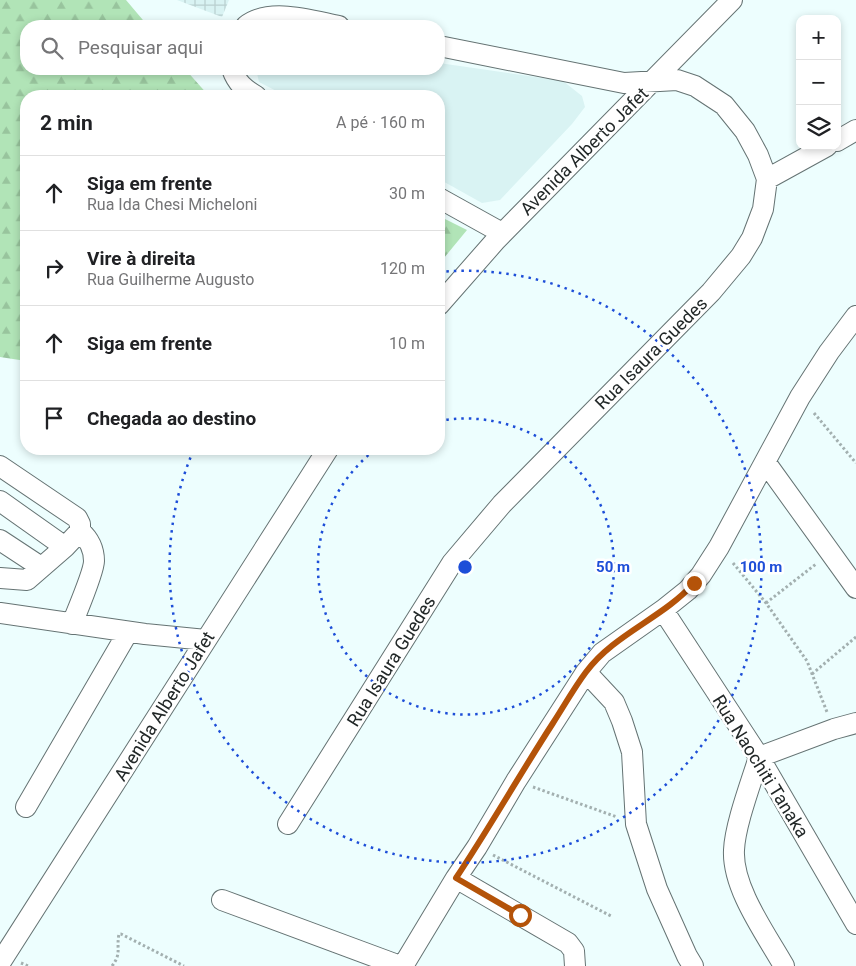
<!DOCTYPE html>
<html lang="pt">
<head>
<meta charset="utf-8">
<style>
	body { margin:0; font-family:Roboto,sans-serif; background:#f6f6f6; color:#202124 }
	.controls { position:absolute; right:15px; top:15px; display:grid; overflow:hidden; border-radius:10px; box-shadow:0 2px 8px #0003 }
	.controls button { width:45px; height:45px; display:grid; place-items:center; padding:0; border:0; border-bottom:1px solid #e0e0e0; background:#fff; color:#202124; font:25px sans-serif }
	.stop { position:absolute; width:15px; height:15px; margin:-11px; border:4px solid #b45309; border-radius:50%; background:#fff }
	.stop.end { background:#b45309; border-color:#fff; box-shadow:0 1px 5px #0008 }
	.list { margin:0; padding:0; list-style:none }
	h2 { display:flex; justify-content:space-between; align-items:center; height:65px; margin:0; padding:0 20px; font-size:21px }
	h2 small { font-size:16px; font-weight:400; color:#757577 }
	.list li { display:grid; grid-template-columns:32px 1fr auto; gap:15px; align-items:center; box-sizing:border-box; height:75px; padding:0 20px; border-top:1px solid #e0e0e0 }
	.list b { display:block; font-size:19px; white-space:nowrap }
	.list p { margin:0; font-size:16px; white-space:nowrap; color:#757577 }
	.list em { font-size:16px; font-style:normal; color:#757577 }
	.icon { flex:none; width:28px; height:28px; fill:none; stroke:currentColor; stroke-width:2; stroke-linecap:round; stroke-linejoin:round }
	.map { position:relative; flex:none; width:856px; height:966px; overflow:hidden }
	.search { position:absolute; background:#fff; box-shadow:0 2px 8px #0003; left:20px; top:20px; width:425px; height:55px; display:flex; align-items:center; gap:12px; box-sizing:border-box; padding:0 18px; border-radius:20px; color:#757577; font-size:19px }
	.panel { position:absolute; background:#fff; box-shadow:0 2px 8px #0003; left:20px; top:90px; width:425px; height:365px; border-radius:20px }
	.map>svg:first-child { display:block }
	.built { fill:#d9f3f3 }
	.industrial { fill:url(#industrial-grid) }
	.forest { fill:url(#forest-firs) }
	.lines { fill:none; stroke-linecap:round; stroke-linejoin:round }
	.minor-casing { stroke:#657373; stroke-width:22 }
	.path { stroke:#a3b0b0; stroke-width:3; stroke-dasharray:2.5 2.5; stroke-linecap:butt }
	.minor { stroke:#fff; stroke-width:20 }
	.route { stroke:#b45309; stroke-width:6 }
	.ring { fill:none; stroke:#1d4ed8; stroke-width:2.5; stroke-dasharray:2.5 5 }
	.labels { text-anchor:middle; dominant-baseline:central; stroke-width:5; stroke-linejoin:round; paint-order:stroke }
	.street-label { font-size:18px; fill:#222828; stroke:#fff }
	.centre { fill:#1d4ed8; stroke:#fff; stroke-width:2.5 }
	.ring-label { font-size:15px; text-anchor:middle; font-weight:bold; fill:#1d4ed8; stroke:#fff; stroke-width:5; stroke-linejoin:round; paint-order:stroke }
</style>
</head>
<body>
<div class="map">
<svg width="856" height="966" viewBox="0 0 856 966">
	<defs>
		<pattern id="industrial-grid" width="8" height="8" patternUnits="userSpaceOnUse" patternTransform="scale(1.25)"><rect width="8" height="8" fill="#d9f3f3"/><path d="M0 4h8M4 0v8" fill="none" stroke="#bad0d0"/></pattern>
		<pattern id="forest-firs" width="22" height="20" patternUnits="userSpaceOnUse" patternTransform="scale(1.25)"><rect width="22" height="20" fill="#b1e4b7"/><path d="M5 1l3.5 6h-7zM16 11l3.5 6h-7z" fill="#98c49d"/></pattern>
	</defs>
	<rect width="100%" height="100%" fill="#edfefe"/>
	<path class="built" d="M 439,63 L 563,81 L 582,96 L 585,107 L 572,124 L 500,200 L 482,203 L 439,179 L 439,96 L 286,96 L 259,82 L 256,69 L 439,69 Z"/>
	<path class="industrial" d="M 177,0 L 229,0 L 222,17 Z"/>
	<path class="forest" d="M 0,0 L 126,0 L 148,26 L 26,26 L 26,69 L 185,69 L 209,96 L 26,96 L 26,361 L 0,357 Z
		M 439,216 L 467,230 L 439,264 Z"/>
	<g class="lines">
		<defs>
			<path id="minor" d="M 246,26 C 269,7 313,21 339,26
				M 232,69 C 237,83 244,89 256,96
				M 837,141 L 856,130
				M 767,179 L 827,146
				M 439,198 L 502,233
				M 439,305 L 496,240 L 732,0
				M 766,463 L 856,588
				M 0,466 L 77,518 L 80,524 L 80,531 L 65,547 L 0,501
				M 0,540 L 41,567
				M 0,578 L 27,580 L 65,547
				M 663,610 L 759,757 L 856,924
				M 0,613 L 145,634 L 206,640
				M 72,624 C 77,611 94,572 94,561 C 94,549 89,539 80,531
				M 586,672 L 614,702 L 622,721 L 632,752 L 636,824 L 657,889 L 687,956 L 693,966
				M 26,807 L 128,632
				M 288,824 L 452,563 L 502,504 L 711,292 L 741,256 L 752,238 L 763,209 L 767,179 L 758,155 L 745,131 L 724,105 L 695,86 L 677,80 L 624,83 L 439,46
				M 456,878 L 568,943 L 574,951 L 575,966
				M 222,900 L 400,966
				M 0,963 L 328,449
				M 403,966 L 456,878 L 477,847 L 516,781 L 586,672 L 602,653 L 663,610 L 688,590 L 701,575 L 719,547 L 800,397 L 829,352 L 856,316
				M 784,966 C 766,934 732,888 734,850 C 735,825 751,783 759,757 L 834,729 L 856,723"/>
		</defs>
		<use href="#minor" class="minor-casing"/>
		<path class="path" d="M 814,413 L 856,463
			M 733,563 L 766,603 L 807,661 L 827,712
			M 766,603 L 816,564
			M 812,674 L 856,637
			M 533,787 L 617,817
			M 493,855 L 611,916
			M 21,963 L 28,966
			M 112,966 C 122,953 116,949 119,934 L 121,934 L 184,966"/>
		<use href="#minor" class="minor"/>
	</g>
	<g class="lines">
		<path class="route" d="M 520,915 L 456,878 C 490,827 520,774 553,723 C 564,706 574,688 586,672 C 614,634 663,618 694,583"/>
	</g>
	<g class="ring">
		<path d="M439 421A148 148 0 1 1 376 449"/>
		<path d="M439 272A296 296 0 1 1 194 449"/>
	</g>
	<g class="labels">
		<g class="street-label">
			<text transform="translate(584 151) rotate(-45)">Avenida Alberto Jafet</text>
			<text transform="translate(651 353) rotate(-45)">Rua Isaura Guedes</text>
			<text transform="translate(391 661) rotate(-58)">Rua Isaura Guedes</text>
			<text transform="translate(164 706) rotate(-58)">Avenida Alberto Jafet</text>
			<text transform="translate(761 766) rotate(58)">Rua Naochiti Tanaka</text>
		</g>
	</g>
	<circle cx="465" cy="567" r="8" class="centre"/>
	<g class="ring-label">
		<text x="613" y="572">50 m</text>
		<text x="761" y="572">100 m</text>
	</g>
</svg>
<div class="controls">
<button>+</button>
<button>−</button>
<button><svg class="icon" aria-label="layers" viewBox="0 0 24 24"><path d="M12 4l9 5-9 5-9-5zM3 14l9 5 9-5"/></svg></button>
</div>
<div class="stop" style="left:520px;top:915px"></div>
<div class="stop end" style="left:694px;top:583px"></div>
<div class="search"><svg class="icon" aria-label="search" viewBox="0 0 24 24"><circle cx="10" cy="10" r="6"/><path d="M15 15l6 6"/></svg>Pesquisar aqui</div>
<section class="panel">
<h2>2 min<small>A pé · 160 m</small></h2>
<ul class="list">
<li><svg class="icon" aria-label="ahead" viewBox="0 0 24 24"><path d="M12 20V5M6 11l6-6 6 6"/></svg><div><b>Siga em frente</b><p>Rua Ida Chesi Micheloni</p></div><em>30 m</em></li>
<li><svg class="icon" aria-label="right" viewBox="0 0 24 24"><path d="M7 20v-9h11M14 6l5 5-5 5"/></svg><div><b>Vire à direita</b><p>Rua Guilherme Augusto</p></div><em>120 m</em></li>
<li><svg class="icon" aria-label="ahead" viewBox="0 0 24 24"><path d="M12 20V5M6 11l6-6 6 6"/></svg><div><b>Siga em frente</b></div><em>10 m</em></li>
<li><svg class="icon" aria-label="arrive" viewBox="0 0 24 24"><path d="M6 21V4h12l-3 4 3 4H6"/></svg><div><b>Chegada ao destino</b></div></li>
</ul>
</section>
</div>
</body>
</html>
